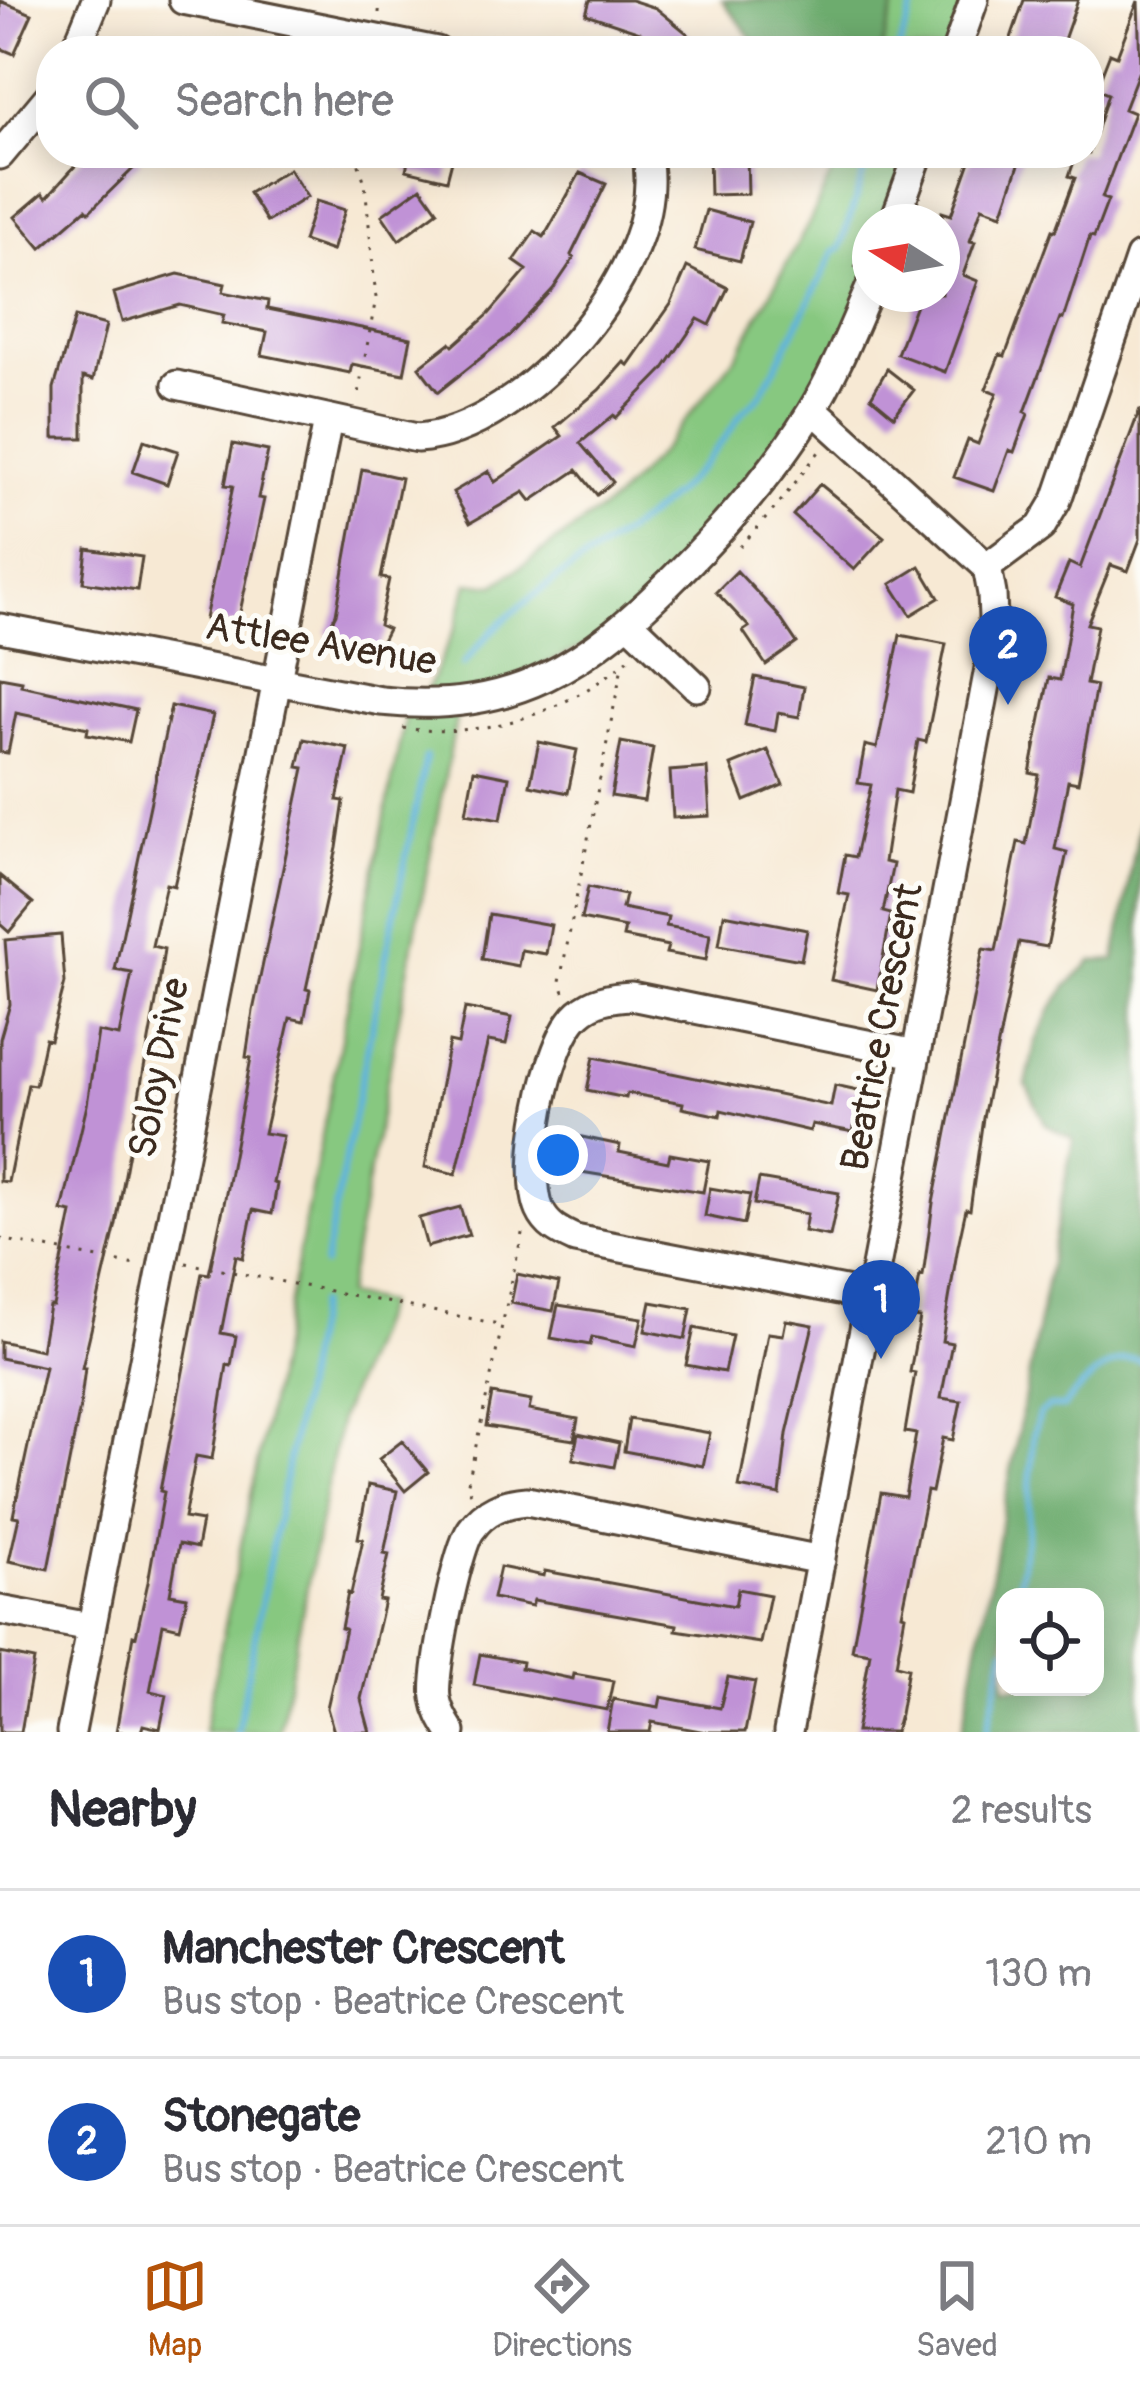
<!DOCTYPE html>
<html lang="en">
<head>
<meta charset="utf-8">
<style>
	body { margin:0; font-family:Pangolin,sans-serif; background:#f7f7f7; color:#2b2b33 }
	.controls { position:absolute; right:36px; bottom:36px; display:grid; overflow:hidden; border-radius:24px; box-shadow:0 6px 30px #0003 }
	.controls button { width:108px; height:108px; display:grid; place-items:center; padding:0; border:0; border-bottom:3px solid #e1e1e2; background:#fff; color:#2b2b33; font:60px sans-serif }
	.compass { position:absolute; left:852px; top:204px; width:108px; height:108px; border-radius:50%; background:#fff; box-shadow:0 6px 30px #0003; rotate:281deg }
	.you { position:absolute; left:558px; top:1155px; width:42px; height:42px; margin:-30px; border:9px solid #fff; border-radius:50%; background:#1a73e8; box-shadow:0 0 0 18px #1a73e833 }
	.badge { display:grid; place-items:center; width:78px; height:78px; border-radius:50%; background:#b45309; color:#fff; font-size:39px; font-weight:700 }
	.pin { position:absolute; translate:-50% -99px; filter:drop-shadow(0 3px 6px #0008) }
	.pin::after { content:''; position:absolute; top:63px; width:42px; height:36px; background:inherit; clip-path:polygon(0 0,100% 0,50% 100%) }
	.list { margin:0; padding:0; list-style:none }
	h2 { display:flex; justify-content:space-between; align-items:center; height:156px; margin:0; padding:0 48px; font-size:51px }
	h2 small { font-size:39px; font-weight:400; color:#7c7c81 }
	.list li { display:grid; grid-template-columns:78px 1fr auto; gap:36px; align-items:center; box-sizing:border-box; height:168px; padding:0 48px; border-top:3px solid #e1e1e2 }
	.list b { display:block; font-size:45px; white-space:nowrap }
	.list p { margin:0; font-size:39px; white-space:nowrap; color:#7c7c81 }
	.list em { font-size:39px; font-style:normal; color:#7c7c81 }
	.icon { flex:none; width:66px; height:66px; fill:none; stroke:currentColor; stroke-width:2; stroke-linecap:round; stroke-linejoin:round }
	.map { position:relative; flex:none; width:1140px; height:1732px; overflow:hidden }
	.search { position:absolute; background:#fff; box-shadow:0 6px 30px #0003; left:36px; right:36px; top:36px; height:132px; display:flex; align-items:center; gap:30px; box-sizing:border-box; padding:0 42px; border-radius:48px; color:#7c7c81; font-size:45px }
	.sheet { height:492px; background:#fff }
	nav { display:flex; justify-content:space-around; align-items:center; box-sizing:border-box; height:168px; border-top:3px solid #e1e1e2; background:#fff; font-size:33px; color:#7c7c81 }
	nav a { display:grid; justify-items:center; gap:6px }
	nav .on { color:#b45309 }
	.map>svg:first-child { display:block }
	.green { fill:#87c880; stroke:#61794f; stroke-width:3 }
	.forest { fill:#6dac6e; stroke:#546b46; stroke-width:3; fill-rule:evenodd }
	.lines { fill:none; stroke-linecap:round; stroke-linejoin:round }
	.stream { stroke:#61b4dd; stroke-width:6 }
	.building { fill:#c092d6 }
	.minor-casing { stroke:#574739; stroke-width:33 }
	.path { stroke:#574739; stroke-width:3; stroke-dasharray:3 9; stroke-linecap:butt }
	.minor { stroke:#fff; stroke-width:27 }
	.labels { text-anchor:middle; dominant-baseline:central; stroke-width:10; stroke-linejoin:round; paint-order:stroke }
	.street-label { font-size:39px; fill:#3b2a1e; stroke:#fdfcf7 }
</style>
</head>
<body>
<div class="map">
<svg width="1140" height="1732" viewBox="0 0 1140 1732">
	<rect width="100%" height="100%" fill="#fdfcf7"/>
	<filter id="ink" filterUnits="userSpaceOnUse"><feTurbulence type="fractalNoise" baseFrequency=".00833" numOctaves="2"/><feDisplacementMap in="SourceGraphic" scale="24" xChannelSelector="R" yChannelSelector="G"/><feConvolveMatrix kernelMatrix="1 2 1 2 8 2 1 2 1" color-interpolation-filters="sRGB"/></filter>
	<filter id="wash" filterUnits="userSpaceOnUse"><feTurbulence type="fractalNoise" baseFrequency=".004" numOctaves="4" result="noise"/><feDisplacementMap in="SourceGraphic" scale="48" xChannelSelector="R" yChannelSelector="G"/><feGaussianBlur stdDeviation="2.7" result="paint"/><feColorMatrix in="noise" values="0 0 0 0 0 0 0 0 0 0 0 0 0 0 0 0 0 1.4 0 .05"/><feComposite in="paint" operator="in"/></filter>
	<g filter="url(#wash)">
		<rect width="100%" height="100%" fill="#f7e9d4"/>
		<path class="green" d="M 896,0 L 976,0 L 957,51 L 881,51 Z
			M 841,153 L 921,153 L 896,222 L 870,222 L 870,291 L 814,408 L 629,625 L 459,704 L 346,1295 L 385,1303 L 340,1418 L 279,1732 L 204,1732 L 407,705 L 420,705 L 456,626 L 468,583 L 495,585 L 615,500 L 661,451 L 737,355 L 809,223 Z"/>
		<path class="forest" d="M 722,0 L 896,0 L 881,51 L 762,51 Z
			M 1140,819 L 1140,1732 L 962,1732 L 1073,1139 L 1046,1125 L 1026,1085 L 1035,1043 L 1050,1011 L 1068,985 L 1092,961 L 1115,960 ZM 1005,1597 L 1095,1597 L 1095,1687 L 1005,1687 Z"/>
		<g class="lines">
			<path class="stream" d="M 898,51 L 916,0
				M 463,665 C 514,596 588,563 654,511 C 683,488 708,461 730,431 C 735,424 739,415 745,409 C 752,402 760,398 764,389 C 788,343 811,299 834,251 L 840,249 L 870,153
				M 324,1265 L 426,757
				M 1017,1597 L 1028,1526 L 1033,1436 L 1039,1414 L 1049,1407 L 1063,1407 C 1080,1387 1112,1353 1140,1360
				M 237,1732 L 318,1304
				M 987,1732 L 1005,1649"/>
		</g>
		<g id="blocks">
			<path class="building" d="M 590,0 L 631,0 L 656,8 L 688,34 L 699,51 L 652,51 L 635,38 L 640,32 L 586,14 Z
				M 1024,0 L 1078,0 L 1060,51 L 1039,51 L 1010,41 Z
				M 0,1 L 32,14 L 14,54 L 0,48 Z
				M 1138,1 L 1140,68 L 1124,109 L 1134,113 L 1102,198 L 1108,200 L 1094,237 L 1090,236 L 1063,319 L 1060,318 L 1025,412 L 1028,414 L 1014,452 L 1009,450 L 994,491 L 954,477 L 968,440 L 978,444 L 997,393 L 986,389 L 1000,354 L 1005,356 L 1052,230 L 1055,231 L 1075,178 L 1069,176 L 1077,153 L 1089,153 L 1108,94 L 1096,89 L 1110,53 L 1117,56 Z
				M 87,153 L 131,153 L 141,161 L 89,212 L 86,209 L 41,248 L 15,217 L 43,193 L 47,197 Z
				M 410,153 L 454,153 L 447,180 L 406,170 Z
				M 973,153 L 1023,153 L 1002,214 L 982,207 L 970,241 L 975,242 L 963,275 L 978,281 L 945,372 L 897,354 L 920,294 L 942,294 L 942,212 L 951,215 Z
				M 747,155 L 748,194 L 710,195 L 709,156 Z
				M 289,169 L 307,197 L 267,222 L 249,193 Z
				M 580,173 L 606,184 L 571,255 L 574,258 L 553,289 L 510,335 L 438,392 L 419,367 L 450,343 L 453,346 L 489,314 L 527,270 L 514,261 L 535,231 L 544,237 Z
				M 421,187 L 438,211 L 399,240 L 382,215 Z
				M 316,201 L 345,210 L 332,251 L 303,241 Z
				M 706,210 L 750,222 L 740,261 L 695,250 Z
				M 687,267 L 728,288 L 710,325 L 698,319 L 663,370 L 616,418 L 614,415 L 580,443 L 613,482 L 597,495 L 577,470 L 531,501 L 524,492 L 470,523 L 453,492 L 489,471 L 495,482 L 562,436 L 555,427 L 599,390 L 624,362 L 628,365 L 671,304 Z
				M 178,274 L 225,284 L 223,292 L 268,301 L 267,309 L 411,338 L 404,374 L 352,364 L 350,373 L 262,355 L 267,332 L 222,323 L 224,315 L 180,305 L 122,322 L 114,293 Z
				M 75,317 L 106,325 L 93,380 L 83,377 L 83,438 L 54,438 L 54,388 Z
				M 887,369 L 914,390 L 894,416 L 871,397 Z
				M 1140,409 L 1140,539 L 1128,571 L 1111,565 L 1087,624 L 1097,626 L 1086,684 L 1096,686 L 1078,783 L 1068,781 L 1055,849 L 1067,852 L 1047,947 L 1019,942 L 983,1118 L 970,1210 L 966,1209 L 958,1246 L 942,1341 L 952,1343 L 941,1398 L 961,1401 L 953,1440 L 943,1438 L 932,1492 L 927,1491 L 902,1614 L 905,1615 L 896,1665 L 908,1668 L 900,1714 L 895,1732 L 856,1732 L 870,1653 L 852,1650 L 881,1493 L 905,1497 L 916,1434 L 905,1432 L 915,1373 L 910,1372 L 920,1318 L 913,1317 L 920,1275 L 923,1276 L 933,1203 L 983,949 L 996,951 L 1018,842 L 1026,844 L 1039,775 L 1030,773 L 1049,678 L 1060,680 L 1073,604 L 1055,597 L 1069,563 L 1080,568 Z
				M 144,440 L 178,451 L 167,484 L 133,472 Z
				M 233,444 L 268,451 L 258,498 L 264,499 L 237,626 L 205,619 L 233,486 L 225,485 Z
				M 362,469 L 401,478 L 381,578 L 389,579 L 379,625 L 388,629 L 373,658 L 326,633 L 336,614 Z
				M 820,484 L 884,537 L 854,570 L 793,515 Z
				M 87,549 L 142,557 L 137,590 L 83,582 Z
				M 920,566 L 939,598 L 911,615 L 891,584 Z
				M 737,571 L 778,615 L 797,643 L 766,665 L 743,631 L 749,627 L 716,592 Z
				M 900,635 L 946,644 L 926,742 L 918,740 L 909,793 L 895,790 L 884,862 L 893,864 L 883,912 L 891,914 L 877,990 L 831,980 L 849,895 L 838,893 L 845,855 L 855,857 L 871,785 L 858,783 L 865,745 L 877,748 Z
				M 0,677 L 22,681 L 21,685 L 136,710 L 129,742 L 87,734 L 88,728 L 16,713 L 8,753 L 0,752 Z
				M 755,677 L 804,687 L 799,717 L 778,713 L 775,731 L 745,725 Z
				M 171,706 L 213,715 L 174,886 L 166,884 L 152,946 L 164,949 L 159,985 L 116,1224 L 82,1368 L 85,1368 L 80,1407 L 48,1569 L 9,1561 L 19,1517 L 13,1516 L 45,1367 L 0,1358 L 0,1341 L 41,1350 L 49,1306 L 53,1306 L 72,1213 L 62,1211 L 87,1105 L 98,1032 L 119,1036 L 132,973 L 115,970 Z
				M 304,739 L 348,748 L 337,800 L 344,801 L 337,848 L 306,989 L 310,990 L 304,1021 L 290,1018 L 264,1133 L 283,1136 L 273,1183 L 277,1184 L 272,1214 L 253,1210 L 243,1258 L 236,1256 L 221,1333 L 236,1336 L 231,1366 L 227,1365 L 212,1459 L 196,1456 L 184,1518 L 202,1521 L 197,1548 L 179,1544 L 170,1594 L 187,1597 L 180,1628 L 163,1624 L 150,1691 L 167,1695 L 160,1729 L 143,1725 L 141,1732 L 116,1732 L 133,1635 L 136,1636 L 148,1582 L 164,1492 L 160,1491 L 202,1273 L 209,1274 L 224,1204 L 251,1058 L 246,1057 L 253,1011 L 304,768 L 298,767 Z
				M 539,742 L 577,750 L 568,793 L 530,785 Z
				M 621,742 L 653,748 L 644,801 L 611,796 Z
				M 768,750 L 783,785 L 745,801 L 731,765 Z
				M 707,768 L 710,816 L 673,818 L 670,771 Z
				M 474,770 L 509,777 L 501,819 L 466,813 Z
				M 0,876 L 33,903 L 9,932 L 0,924 Z
				M 588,887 L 625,895 L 622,908 L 668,917 L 666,926 L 710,934 L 706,960 L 666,953 L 668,946 L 623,937 L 625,928 L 581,919 Z
				M 489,914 L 551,925 L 546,954 L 521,950 L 518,966 L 482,959 Z
				M 724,914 L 807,930 L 801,960 L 719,945 Z
				M 61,935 L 65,983 L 50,1040 L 45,1039 L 35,1085 L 28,1084 L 8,1182 L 0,1181 L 0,1039 L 10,1004 L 5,940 Z
				M 465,1008 L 512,1017 L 506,1044 L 488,1041 L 456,1174 L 425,1167 L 449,1042 L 458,1044 Z
				M 594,1057 L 831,1106 L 835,1085 L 862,1091 L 853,1132 L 812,1124 L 810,1131 L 721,1110 L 720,1116 L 682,1108 L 683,1103 L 627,1093 L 626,1098 L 587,1090 Z
				M 582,1137 L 620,1145 L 619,1152 L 668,1162 L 670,1154 L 709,1161 L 703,1192 L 575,1171 Z
				M 759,1179 L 839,1193 L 830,1236 L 804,1231 L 807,1214 L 754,1204 Z
				M 710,1188 L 750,1195 L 744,1224 L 705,1216 Z
				M 460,1207 L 469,1235 L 427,1247 L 419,1218 Z
				M 517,1274 L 559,1283 L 553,1311 L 511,1303 Z
				M 651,1302 L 691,1309 L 685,1339 L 645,1331 Z
				M 558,1305 L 642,1318 L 636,1346 L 592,1337 L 590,1345 L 551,1338 Z
				M 786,1320 L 813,1325 L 787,1434 L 780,1495 L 739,1487 L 768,1333 L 783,1335 Z
				M 694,1328 L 732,1336 L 724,1372 L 686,1365 Z
				M 492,1394 L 531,1401 L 529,1410 L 578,1419 L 574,1440 L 486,1426 Z
				M 629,1419 L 710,1433 L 703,1466 L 624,1451 Z
				M 578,1434 L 619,1443 L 614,1467 L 573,1459 Z
				M 402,1441 L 428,1472 L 405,1491 L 379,1459 Z
				M 368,1485 L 397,1491 L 384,1553 L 389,1554 L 379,1600 L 384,1601 L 361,1699 L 370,1732 L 334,1732 L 327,1708 L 345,1629 L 341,1628 L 348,1593 L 351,1594 L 363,1539 L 358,1538 Z
				M 500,1567 L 544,1576 L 545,1571 L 735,1606 L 738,1589 L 770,1595 L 760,1643 L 676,1630 L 677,1625 L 534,1600 L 532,1606 L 493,1598 Z
				M 0,1653 L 34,1660 L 21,1732 L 0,1732 Z
				M 480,1654 L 522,1662 L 521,1668 L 573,1679 L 574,1674 L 613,1681 L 607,1710 L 474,1685 Z
				M 728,1677 L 755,1682 L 745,1732 L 706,1732 L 652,1722 L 650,1732 L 607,1732 L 613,1699 L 659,1707 L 661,1697 L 720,1708 Z"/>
		</g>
	</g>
	<g filter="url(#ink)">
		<use href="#blocks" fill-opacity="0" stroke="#574739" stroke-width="3"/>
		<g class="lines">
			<defs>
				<path id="minor" d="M 183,0 L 437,51
					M 75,51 L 96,0
					M 956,51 L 974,0
					M 0,155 L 51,94
					M 894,222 L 919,153
					M 177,385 L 417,438 C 524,432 672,263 646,153
					M 987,567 L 1041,527 L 1057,500 L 1140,257
					M 630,623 L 697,687
					M 0,628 L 381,701 C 514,715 588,665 678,574 C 727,525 775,471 811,412 C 835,373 852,329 870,288
					M 870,1296 L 575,1239 C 560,1232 547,1226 540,1210 C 523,1171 546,1042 579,1013 C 594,1000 611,997 631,996 L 916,1054
					M 0,1610 L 90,1627
					M 71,1732 L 328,420
					M 451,1732 C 444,1721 438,1711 436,1698 C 432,1674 457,1549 471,1530 C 485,1510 503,1503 527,1501 L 821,1560
					M 788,1732 L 994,642 L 992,594 L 987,567 L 813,409"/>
			</defs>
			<use href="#minor" class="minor-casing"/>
			<path class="path" d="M 379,13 L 380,0
				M 355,153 L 365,183 L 376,298 L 357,400
				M 855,268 L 870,226
				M 740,547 L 777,506 L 822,448
				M 403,728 C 485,740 570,712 632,656
				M 564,992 L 560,981 L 622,666
				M 0,1239 L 140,1266
				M 186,1263 L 499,1324
				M 471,1493 L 467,1487 L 523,1229"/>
			<use href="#minor" class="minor"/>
		</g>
	</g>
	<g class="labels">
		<g class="street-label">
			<text transform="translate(321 644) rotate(9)">Attlee Avenue</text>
			<text transform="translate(882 1027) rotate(-79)">Beatrice Crescent</text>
			<text transform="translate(159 1068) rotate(-79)">Soloy Drive</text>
		</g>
	</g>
</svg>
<div class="controls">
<button><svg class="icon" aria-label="locate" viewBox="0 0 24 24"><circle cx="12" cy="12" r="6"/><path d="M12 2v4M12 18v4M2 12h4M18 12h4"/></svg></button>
</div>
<svg class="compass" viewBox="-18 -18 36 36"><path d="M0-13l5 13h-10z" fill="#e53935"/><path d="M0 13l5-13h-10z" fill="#7c7c81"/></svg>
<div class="you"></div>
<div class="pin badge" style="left:881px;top:1359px;background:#1a4fb4">1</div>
<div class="pin badge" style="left:1008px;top:705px;background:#1a4fb4">2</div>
<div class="search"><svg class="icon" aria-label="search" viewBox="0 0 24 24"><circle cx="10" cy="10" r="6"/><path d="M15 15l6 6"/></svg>Search here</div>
</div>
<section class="sheet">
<h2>Nearby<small>2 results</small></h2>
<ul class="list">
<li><span class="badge" style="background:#1a4fb4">1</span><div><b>Manchester Crescent</b><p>Bus stop · Beatrice Crescent</p></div><em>130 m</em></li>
<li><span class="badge" style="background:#1a4fb4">2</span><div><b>Stonegate</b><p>Bus stop · Beatrice Crescent</p></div><em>210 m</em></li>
</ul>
</section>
<nav>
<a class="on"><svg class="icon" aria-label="map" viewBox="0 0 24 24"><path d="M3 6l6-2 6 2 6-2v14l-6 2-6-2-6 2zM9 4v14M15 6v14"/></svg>Map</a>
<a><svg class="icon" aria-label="directions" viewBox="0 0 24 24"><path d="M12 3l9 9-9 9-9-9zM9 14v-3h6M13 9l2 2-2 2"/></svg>Directions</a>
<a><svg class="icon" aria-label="saved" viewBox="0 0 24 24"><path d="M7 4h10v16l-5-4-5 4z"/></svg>Saved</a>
</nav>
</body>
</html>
